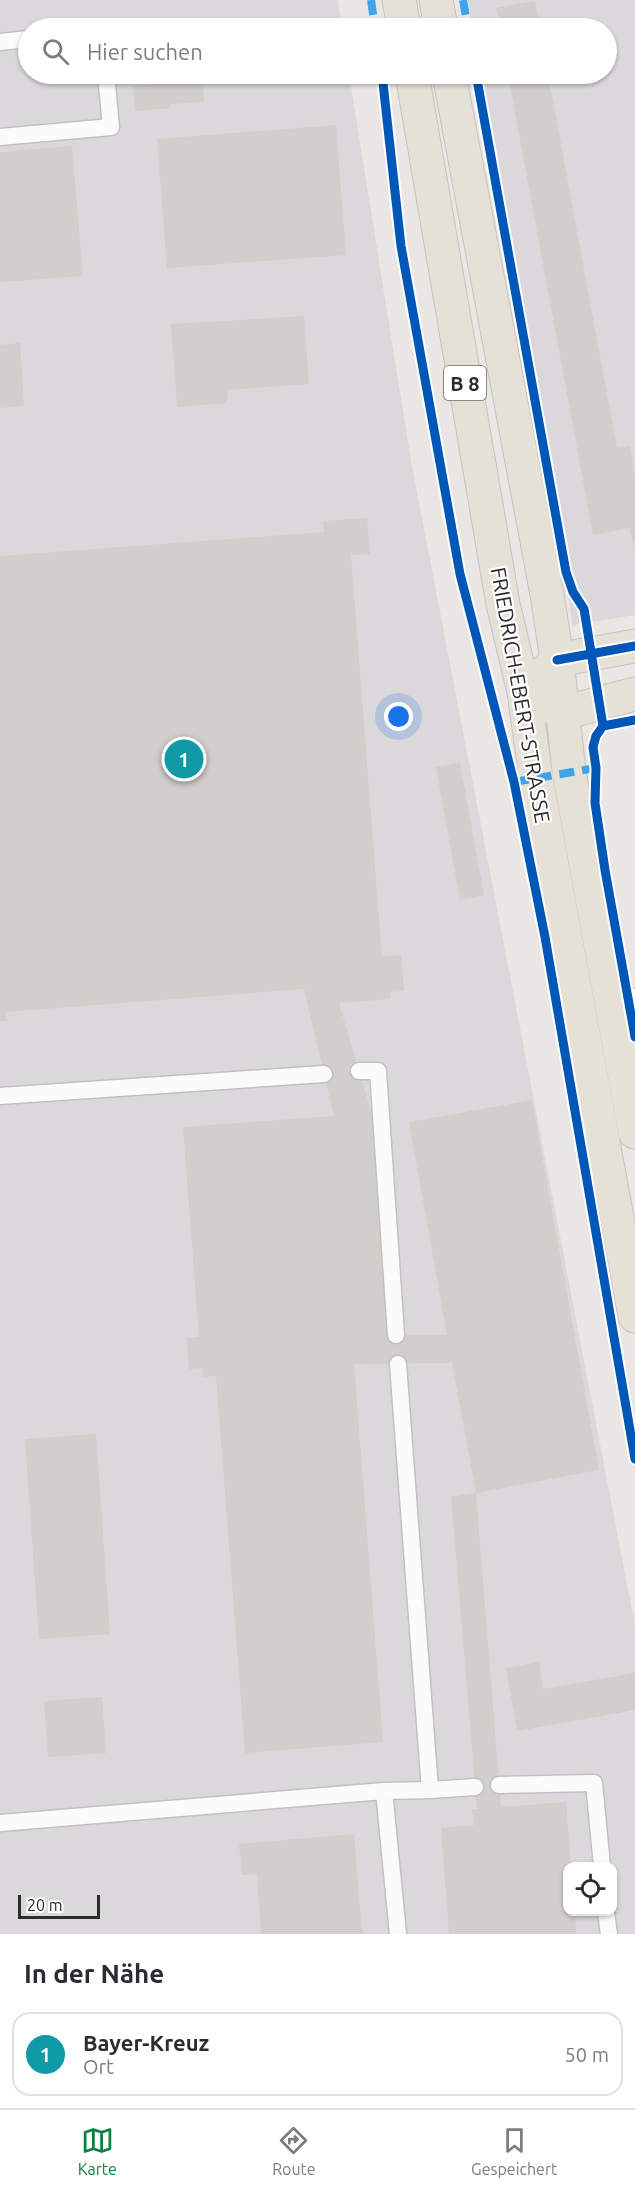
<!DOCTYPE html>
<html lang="de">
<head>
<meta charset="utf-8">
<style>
	body { margin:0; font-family:Ubuntu,sans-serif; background:#f2f2f3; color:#2b2b33 }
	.controls { position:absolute; right:18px; bottom:18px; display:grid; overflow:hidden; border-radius:12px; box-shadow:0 2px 4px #0004 }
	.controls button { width:54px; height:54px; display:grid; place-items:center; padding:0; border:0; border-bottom:2px solid #e1e1e2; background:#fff; color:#2b2b33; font:30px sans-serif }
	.scale { position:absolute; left:18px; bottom:15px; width:82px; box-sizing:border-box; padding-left:6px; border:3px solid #2c2c2c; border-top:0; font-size:16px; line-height:21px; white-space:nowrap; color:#2c2c2c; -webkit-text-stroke:4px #fff; paint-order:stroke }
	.you { position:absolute; left:399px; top:717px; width:21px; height:21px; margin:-15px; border:4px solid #fff; border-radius:50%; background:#1a73e8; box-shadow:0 0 0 9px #1a73e833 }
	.badge { display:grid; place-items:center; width:39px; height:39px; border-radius:50%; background:#0b8043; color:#fff; font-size:20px; font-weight:700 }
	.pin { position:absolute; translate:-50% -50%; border:3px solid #fff; box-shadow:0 2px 6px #0006 }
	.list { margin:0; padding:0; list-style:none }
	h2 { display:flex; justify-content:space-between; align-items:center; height:78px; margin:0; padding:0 24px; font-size:26px }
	h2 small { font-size:20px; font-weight:400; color:#7c7c81 }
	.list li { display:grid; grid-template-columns:39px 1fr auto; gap:18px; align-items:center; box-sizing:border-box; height:84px; margin:0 12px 12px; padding:0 12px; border:2px solid #e1e1e2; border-radius:18px }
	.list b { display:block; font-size:22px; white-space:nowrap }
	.list p { margin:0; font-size:20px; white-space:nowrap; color:#7c7c81 }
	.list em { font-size:20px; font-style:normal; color:#7c7c81 }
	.icon { flex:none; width:33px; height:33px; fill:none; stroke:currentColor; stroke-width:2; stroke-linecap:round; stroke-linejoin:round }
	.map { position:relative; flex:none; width:635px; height:1934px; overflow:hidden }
	.search { position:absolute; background:#fff; box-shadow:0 2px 4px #0004; left:18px; right:18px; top:18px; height:66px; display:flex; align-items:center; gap:15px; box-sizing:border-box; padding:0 21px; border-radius:33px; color:#7c7c81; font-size:22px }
	.sheet { height:174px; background:#fff }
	nav { display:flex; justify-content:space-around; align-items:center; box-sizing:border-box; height:84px; border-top:2px solid #e1e1e2; background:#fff; font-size:16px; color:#7c7c81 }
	nav a { display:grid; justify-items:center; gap:3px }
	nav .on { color:#0b8043 }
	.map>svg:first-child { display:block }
	.industrial { fill:#dad8da; fill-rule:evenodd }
	.building { fill:#d1cecc }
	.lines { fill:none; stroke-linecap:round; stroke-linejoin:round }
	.lane-casing { stroke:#c2c1c1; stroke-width:19 }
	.primary-casing { stroke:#c5c4c2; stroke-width:35 }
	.lane { stroke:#fcfbfb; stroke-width:16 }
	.primary { stroke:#e6e1d7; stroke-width:33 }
	.quiet { stroke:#3ea3eb; stroke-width:8; stroke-dasharray:15 8; stroke-linecap:butt }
	.cycleway-casing { stroke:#fff; stroke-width:13 }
	.cycleway { stroke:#0057b8; stroke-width:9 }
	.labels { text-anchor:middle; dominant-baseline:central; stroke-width:4.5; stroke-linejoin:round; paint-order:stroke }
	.shield { fill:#fff; stroke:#6b6b6b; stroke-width:1.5 }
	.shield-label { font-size:20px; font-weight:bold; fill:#2c2c2c }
	.street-label { font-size:21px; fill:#2c2c2c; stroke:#fff }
</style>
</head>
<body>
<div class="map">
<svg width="635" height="1934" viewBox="0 0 635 1934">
	<rect width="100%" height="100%" fill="#e9e6e3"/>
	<path class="industrial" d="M 0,0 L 338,0 L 342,28 L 28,28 L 28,74 L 349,74 L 411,461 L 635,1626 L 635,1934 L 0,1934 ZM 568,1866 L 612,1866 L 612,1912 L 568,1912 Z
		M 468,0 L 635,0 L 635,615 L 573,625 L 480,74 L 606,74 L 606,28 L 473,28 Z"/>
	<path class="building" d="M 535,1 L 540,28 L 500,28 L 496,8 Z
		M 249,19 L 249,28 L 170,28 L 170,25 Z
		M 508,74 L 548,74 L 617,448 L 630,446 L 635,476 L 635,550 L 629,528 L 593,535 Z
		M 203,81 L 204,102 L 171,104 L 171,108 L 135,111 L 133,86 Z
		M 336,125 L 346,255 L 167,268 L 157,139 Z
		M 72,146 L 83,276 L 0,282 L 0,152 Z
		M 304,316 L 309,384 L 228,390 L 227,403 L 177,407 L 171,324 Z
		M 20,343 L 24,406 L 0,408 L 0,345 Z
		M 367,518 L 370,554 L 351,555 L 382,957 L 401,955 L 404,991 L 390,992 L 390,999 L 339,1003 L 372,1114 L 389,1335 L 447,1335 L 409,1122 L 532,1100 L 599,1470 L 476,1493 L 501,1807 L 566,1802 L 571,1866 L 568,1866 L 568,1912 L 575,1912 L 576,1934 L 449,1934 L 441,1828 L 474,1825 L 472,1809 L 477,1809 L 451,1497 L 476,1493 L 452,1363 L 354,1364 L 383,1742 L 245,1753 L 216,1376 L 203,1377 L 202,1368 L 189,1369 L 187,1338 L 199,1337 L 183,1127 L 334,1116 L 304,989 L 5,1012 L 6,1021 L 0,1021 L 0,556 L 324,532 L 323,521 Z
		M 460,763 L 484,895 L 460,900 L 436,767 Z
		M 96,1434 L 110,1634 L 39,1639 L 25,1439 Z
		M 539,1662 L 543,1689 L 635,1673 L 635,1710 L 517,1731 L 506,1668 Z
		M 102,1697 L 106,1753 L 48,1757 L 44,1701 Z
		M 354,1834 L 362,1934 L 261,1934 L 257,1874 L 242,1875 L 239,1844 Z"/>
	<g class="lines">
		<defs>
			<path id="lane" d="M 0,42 L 28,39
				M 0,137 L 111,127 L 106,74
				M 611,1001 L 635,997
				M 359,1071 L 378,1071 L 396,1335
				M 0,1096 L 324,1074
				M 499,1785 L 594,1783 L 602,1866
				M 430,1790 L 475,1787
				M 384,1791 L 430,1790 L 398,1364
				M 0,1823 L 384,1791 L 398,1934
				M 606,1912 L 609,1934"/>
			<path id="primary" d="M 399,0 L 404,28
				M 436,0 L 441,28
				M 412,74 L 503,604 L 524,692 L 536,778 L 635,1316
				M 449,74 L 547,594 L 557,660 L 569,772 L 635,1132
				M 541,676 L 557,660 L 635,646
				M 544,703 L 563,713 L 635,694"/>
		</defs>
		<use href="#lane" class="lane-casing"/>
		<use href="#primary" class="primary-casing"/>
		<use href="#lane" class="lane"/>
		<use href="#primary" class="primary"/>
		<path class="quiet" d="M 371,0 L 375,28
			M 463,0 L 468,28
			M 514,782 L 596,768"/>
		<defs>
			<path id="cycleway" d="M 382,74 L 401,246 L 460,574 L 514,782 L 545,937 L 635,1459
				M 476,74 L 566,572 L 573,592 L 584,609 L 603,726
				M 557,660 L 635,646
				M 635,720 L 603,726 L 596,736 L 593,747 L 596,768 L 595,803 L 605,870 L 635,1037"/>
		</defs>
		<use href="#cycleway" class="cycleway-casing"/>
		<use href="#cycleway" class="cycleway"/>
	</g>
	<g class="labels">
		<rect class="shield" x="444" y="366" width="42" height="34" rx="4.5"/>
		<g class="shield-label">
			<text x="465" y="383">B 8</text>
		</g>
		<g class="street-label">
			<text transform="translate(521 695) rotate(80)">FRIEDRICH-EBERT-STRASSE</text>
		</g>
	</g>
</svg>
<div class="controls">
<button><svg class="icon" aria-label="locate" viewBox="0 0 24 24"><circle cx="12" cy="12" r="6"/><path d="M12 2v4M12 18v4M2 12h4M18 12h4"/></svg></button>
</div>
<div class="scale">20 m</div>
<div class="you"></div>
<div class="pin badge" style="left:184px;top:759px;background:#0f9aa8">1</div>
<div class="search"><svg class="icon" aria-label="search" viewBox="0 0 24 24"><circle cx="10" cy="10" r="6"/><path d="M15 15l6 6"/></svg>Hier suchen</div>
</div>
<section class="sheet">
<h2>In der Nähe<small></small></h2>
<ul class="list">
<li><span class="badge" style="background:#0f9aa8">1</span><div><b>Bayer-Kreuz</b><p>Ort</p></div><em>50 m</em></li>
</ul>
</section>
<nav>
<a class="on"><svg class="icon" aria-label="map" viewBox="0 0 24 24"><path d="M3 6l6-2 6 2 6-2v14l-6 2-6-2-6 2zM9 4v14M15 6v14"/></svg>Karte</a>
<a><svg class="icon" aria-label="directions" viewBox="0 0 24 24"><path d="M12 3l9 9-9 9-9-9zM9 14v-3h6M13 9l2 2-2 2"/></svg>Route</a>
<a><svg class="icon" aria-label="saved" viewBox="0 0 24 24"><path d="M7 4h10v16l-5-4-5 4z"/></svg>Gespeichert</a>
</nav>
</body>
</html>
